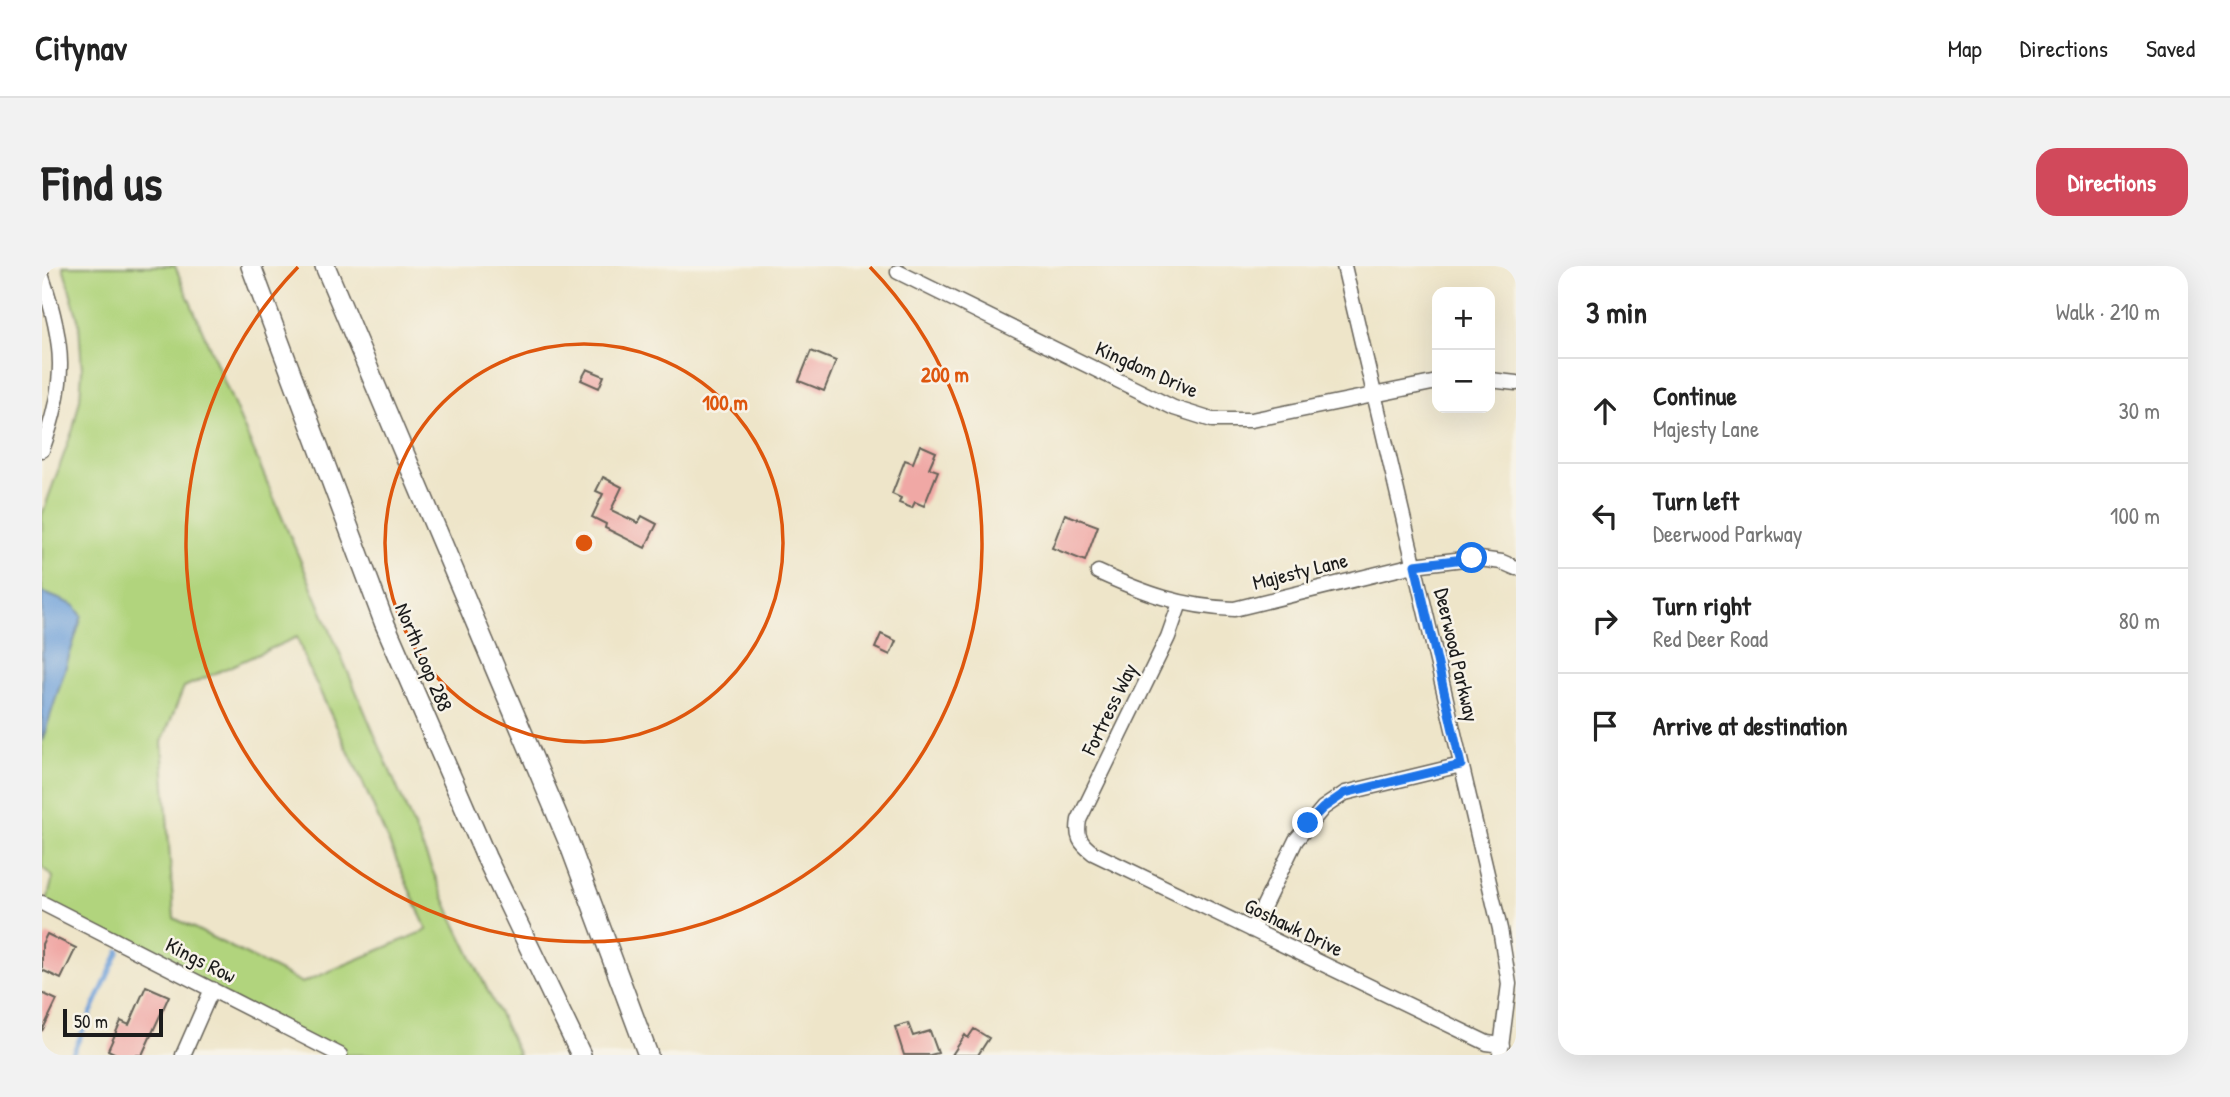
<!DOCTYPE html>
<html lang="en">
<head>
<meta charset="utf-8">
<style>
	body { margin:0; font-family:"Patrick Hand",sans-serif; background:#f2f2f2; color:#222 }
	.controls { position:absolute; right:21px; top:21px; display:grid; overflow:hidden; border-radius:14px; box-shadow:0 7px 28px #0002 }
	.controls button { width:63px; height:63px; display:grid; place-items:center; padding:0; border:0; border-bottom:2px solid #e0e0e0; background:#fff; color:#222; font:35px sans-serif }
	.scale { position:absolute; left:21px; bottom:18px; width:100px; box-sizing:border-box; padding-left:7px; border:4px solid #1c1c1c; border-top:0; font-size:19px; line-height:24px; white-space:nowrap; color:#1c1c1c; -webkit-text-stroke:5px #f7f3e8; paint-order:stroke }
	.stop { position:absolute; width:21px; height:21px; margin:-16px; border:5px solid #1a73e8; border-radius:50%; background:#fff }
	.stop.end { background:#1a73e8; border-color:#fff; box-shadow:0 2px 7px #0008 }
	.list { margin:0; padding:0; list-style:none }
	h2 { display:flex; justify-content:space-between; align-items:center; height:91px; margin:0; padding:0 28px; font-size:30px }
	h2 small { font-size:23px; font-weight:400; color:#767676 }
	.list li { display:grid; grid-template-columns:46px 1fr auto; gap:21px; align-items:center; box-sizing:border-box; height:105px; padding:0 28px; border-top:2px solid #e0e0e0 }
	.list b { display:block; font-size:26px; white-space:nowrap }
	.list p { margin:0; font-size:23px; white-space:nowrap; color:#767676 }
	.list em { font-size:23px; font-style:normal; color:#767676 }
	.icon { flex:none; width:38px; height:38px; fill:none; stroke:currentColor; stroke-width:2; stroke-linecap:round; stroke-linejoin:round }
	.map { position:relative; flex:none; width:1474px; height:789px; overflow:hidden; border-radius:21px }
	header { display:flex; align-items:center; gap:42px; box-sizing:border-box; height:98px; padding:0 35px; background:#fff; border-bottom:2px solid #e0e0e0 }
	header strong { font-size:33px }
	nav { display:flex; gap:38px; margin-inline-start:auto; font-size:24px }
	.intro { display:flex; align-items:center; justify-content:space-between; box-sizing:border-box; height:168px; padding:0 42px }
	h1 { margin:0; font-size:49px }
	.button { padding:18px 32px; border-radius:21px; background:#d1495b; color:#fff; font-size:24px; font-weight:700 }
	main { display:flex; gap:42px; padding:0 42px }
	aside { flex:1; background:#fff; border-radius:21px; box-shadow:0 7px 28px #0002 }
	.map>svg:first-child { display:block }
	.green { fill:#b1d47d; stroke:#66784c; stroke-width:2; fill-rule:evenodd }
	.water { fill:#6ea0d9; stroke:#455e7a; stroke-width:2 }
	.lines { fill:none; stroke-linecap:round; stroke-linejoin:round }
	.stream { stroke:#6ea0d9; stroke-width:4.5 }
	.building { fill:#f0a8a5 }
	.minor-casing { stroke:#666259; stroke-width:17 }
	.highway-casing { stroke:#666259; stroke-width:22 }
	.minor { stroke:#fff; stroke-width:14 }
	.highway { stroke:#fff; stroke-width:19 }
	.route { stroke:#1a73e8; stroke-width:9 }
	.ring { fill:none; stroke:#de560d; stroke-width:3.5 }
	.labels { text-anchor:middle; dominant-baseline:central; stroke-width:5; stroke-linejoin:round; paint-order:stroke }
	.street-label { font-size:21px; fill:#1c1c1c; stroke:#f7f3e8 }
	.centre { fill:#de560d; stroke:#f7f3e8; stroke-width:3.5 }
	.ring-label { font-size:21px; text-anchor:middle; font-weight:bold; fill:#de560d; stroke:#f7f3e8; stroke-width:5; stroke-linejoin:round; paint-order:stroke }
</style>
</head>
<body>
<header>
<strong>Citynav</strong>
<nav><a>Map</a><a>Directions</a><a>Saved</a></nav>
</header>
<div class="intro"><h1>Find us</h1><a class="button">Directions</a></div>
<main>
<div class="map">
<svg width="1474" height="789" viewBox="0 0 1474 789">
	<rect width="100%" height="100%" fill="#f7f3e8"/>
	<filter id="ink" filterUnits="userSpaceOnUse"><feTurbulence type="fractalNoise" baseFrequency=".0143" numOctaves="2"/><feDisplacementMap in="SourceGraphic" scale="14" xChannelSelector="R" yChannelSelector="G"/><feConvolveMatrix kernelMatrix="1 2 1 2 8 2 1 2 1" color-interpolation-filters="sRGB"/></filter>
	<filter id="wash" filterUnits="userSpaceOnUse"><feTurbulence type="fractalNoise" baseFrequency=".00686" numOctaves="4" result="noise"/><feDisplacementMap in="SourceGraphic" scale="28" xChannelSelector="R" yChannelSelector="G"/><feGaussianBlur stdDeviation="1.57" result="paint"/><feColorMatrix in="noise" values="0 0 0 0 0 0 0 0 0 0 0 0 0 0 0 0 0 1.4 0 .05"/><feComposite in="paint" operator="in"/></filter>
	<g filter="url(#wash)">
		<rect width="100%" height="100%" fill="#eee5c9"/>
		<path class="green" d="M 21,0 L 133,0 L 412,655 L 477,789 L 298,789 L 4,639 L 11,611 L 0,601 L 0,249 L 31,163 L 38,133 L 40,104 L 37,57 ZM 255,371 L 265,398 L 317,508 L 385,664 L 260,717 L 132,652 L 120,476 L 142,421 Z"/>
		<path class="water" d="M 0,326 L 32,339 L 40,350 L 0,476 Z"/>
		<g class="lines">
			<path class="stream" d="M 30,789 L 77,685"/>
		</g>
		<g id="blocks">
			<path class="building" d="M 769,85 L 794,95 L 782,125 L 757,115 Z
				M 545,103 L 562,110 L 557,122 L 539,114 Z
				M 878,179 L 894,186 L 887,202 L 896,205 L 882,240 L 873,236 L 870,242 L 857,237 L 859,232 L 850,228 L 863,194 L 871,197 Z
				M 561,211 L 580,221 L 569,244 L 596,257 L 600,250 L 615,258 L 603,282 L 563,262 L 564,258 L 550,251 L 561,228 L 554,225 Z
				M 1023,248 L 1056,260 L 1043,295 L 1010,282 Z
				M 839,368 L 854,375 L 848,389 L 833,382 Z
				M 5,668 L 34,682 L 19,713 L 0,704 L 0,678 Z
				M 104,720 L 127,730 L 100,789 L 76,789 L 66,784 L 79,755 L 87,759 Z
				M 0,727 L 15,734 L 0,765 Z
				M 866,757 L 871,770 L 888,765 L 896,787 L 888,789 L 862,789 L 853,761 Z
				M 932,763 L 947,772 L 936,789 L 910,789 L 923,769 L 926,772 Z"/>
		</g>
	</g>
	<g filter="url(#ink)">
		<use href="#blocks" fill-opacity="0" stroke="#666259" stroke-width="2"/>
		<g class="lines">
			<defs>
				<path id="minor" d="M 1302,0 L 1458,663 L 1467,718 L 1458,789
					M 856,6 L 1132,142 L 1170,154 L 1209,154 L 1395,116
					M 0,11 C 23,79 25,116 0,184
					M 1448,114 L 1474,117
					M 1056,306 C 1102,327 1140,341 1192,343 L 1372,299 L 1430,292 L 1460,296 L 1474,302
					M 1138,337 L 1126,371 L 1037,554 C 1034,571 1038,577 1051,587 L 1445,777 L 1460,779
					M 0,637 L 298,789
					M 1210,664 L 1254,574 L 1281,542 L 1303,527 L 1419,499
					M 141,789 L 170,723"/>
				<path id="highway" d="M 209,0 L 342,356 L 444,591 L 539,789
					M 283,0 L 527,577 L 606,789"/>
			</defs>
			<use href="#minor" class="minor-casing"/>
			<use href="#highway" class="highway-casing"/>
			<use href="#minor" class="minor"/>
			<use href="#highway" class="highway"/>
		</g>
	</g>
	<g class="lines" filter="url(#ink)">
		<path class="route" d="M 1266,557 L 1281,542 L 1303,527 L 1419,499 L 1373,299 L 1430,292"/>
	</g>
	<g class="ring">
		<circle cx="542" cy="277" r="199"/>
		<path d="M828 1A398 398 0 1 1 256 1"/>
	</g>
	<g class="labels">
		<g class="street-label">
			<text transform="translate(1105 103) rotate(24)">Kingdom Drive</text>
			<text transform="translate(1258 305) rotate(-14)">Majesty Lane</text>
			<text transform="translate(1415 389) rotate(77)">Deerwood Parkway</text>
			<text transform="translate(382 391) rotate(67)">North Loop 288</text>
			<text transform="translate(1067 443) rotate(-64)">Fortress Way</text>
			<text transform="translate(1252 661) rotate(26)">Goshawk Drive</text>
			<text transform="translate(159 694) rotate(27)">Kings Row</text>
		</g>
	</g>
	<circle cx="542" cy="277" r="10" class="centre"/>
	<g class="ring-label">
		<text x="903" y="116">200 m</text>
		<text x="683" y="144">100 m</text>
	</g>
</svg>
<div class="controls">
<button>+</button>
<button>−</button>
</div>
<div class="scale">50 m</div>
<div class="stop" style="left:1430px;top:292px"></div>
<div class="stop end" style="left:1266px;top:557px"></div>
</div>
<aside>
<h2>3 min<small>Walk · 210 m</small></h2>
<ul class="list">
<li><svg class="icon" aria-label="ahead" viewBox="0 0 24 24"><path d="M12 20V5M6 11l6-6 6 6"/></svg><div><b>Continue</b><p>Majesty Lane</p></div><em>30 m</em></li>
<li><svg class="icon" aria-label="left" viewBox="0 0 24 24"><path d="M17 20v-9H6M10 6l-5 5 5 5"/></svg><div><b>Turn left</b><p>Deerwood Parkway</p></div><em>100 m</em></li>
<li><svg class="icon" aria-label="right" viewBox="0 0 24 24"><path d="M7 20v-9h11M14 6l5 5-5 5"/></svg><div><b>Turn right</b><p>Red Deer Road</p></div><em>80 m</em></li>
<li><svg class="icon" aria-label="arrive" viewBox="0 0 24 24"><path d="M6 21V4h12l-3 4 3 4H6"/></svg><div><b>Arrive at destination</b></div></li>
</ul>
</aside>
</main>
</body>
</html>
